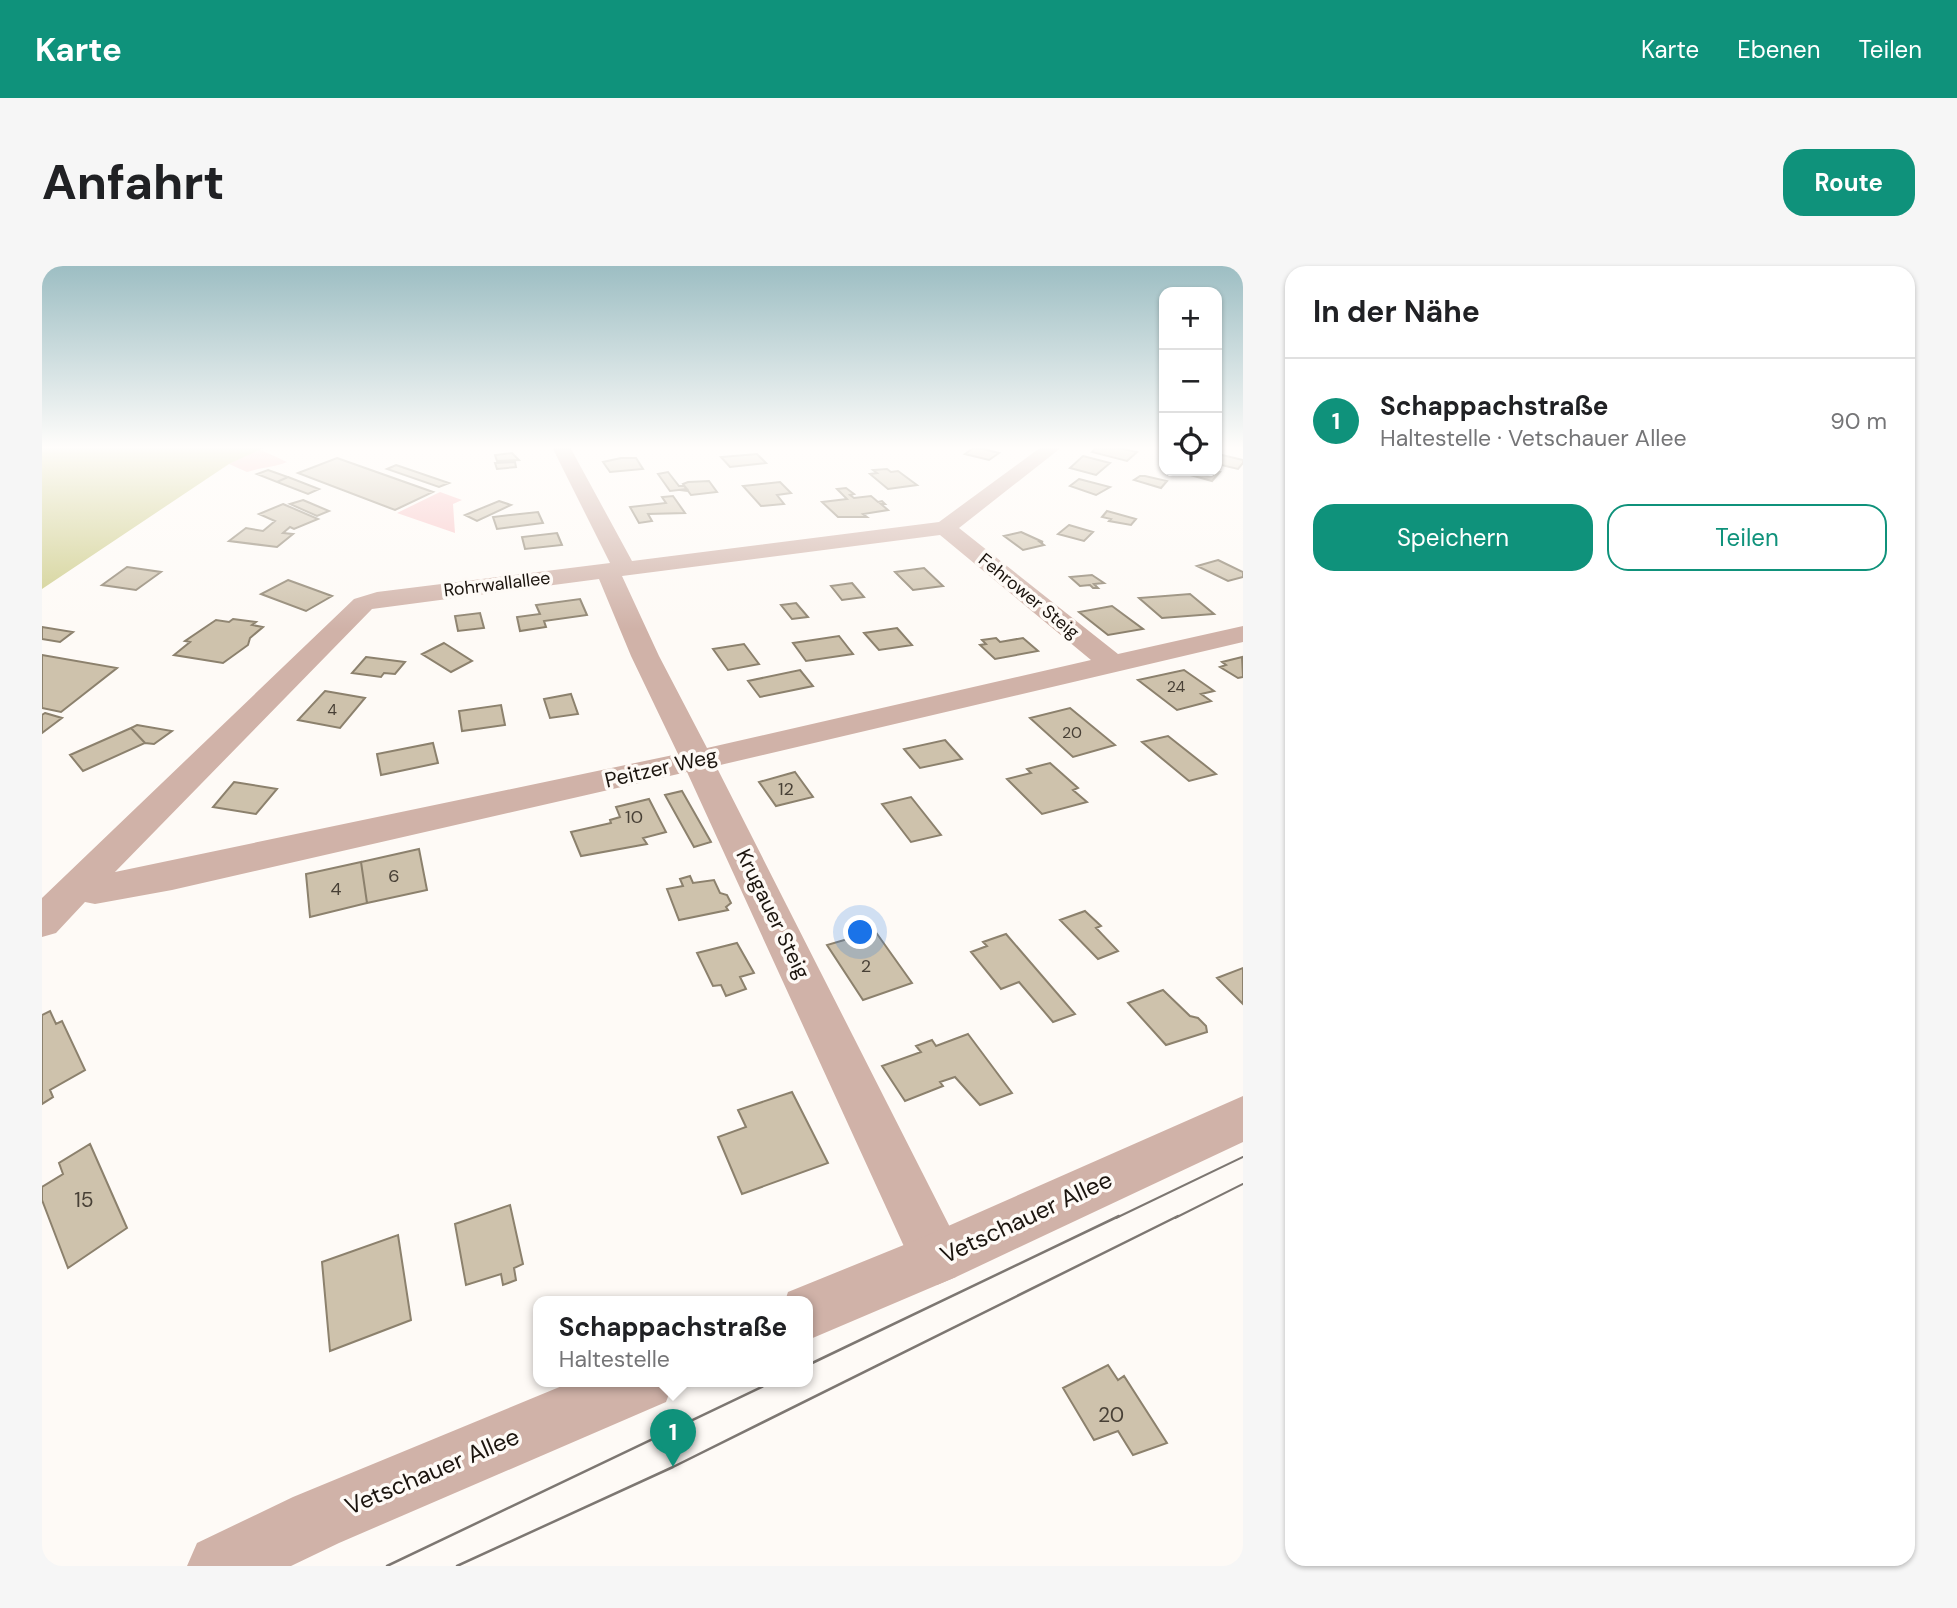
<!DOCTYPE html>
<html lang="de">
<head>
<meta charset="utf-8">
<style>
	body { margin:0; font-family:"DM Sans",sans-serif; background:#f6f6f6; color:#202124 }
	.controls { position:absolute; right:21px; top:21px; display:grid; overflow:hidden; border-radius:14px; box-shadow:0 2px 5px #0004 }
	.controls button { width:63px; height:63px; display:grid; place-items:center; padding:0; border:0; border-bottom:2px solid #e0e0e0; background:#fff; color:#202124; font:35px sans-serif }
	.you { position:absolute; left:819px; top:667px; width:24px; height:24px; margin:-18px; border:5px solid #fff; border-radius:50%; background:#1a73e8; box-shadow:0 0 0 10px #1a73e833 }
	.badge { display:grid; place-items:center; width:46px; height:46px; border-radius:50%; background:#0f927b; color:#fff; font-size:23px; font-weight:700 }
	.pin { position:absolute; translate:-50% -58px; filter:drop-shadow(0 2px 4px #0008) }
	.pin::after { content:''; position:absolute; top:37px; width:24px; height:21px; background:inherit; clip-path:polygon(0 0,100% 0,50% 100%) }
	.popup { position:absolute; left:491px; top:1030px; width:280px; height:91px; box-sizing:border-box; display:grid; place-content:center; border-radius:14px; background:#fff; filter:drop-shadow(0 2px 5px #0005); font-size:23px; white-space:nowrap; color:#757577 }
	.popup b { font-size:26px; color:#202124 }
	.popup::after { content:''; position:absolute; left:50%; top:100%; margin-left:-14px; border:14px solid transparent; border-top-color:#fff }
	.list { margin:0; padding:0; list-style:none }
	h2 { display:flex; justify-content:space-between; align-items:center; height:91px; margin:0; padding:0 28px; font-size:30px }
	h2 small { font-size:23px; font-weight:400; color:#757577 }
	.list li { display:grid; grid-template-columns:46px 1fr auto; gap:21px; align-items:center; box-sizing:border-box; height:126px; padding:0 28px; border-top:2px solid #e0e0e0 }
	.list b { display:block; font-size:26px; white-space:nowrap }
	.list p { margin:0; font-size:23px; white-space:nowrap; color:#757577 }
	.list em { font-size:23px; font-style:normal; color:#757577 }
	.actions { display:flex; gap:14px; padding:21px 28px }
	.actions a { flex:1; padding:16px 0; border:2px solid #0f927b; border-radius:21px; text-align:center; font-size:24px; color:#0f927b }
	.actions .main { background:#0f927b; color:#fff }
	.icon { flex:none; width:38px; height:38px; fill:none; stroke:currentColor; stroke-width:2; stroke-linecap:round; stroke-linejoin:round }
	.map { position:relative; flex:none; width:1201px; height:1300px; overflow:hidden; border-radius:21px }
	header { display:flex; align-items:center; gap:42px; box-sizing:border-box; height:98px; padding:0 35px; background:#0f927b; color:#fff }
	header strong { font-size:33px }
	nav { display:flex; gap:38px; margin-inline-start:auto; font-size:24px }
	.intro { display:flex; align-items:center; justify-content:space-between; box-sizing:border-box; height:168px; padding:0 42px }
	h1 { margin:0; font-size:49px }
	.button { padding:18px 32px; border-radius:21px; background:#0f927b; color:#fff; font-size:24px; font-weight:700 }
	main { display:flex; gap:42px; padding:0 42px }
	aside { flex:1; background:#fff; border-radius:21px; box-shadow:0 2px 5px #0004 }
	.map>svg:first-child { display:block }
	.green { fill:#f8c0c2 }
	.water { fill:#cecd8b }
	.building { fill:#cec2ac; stroke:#8c816d; stroke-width:2 }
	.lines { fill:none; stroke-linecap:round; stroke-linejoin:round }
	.minor { fill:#d0b2a8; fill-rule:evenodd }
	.tertiary { fill:#d0b2a8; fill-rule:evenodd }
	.tram-far1 { stroke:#7d7772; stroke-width:2 }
	.tram { stroke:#7d7772; stroke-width:2.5 }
	.labels { text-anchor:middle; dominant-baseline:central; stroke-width:7; stroke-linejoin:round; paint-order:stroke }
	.far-number-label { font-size:16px; fill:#484036 }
	.far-street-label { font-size:18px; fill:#1b140e; stroke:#fefaf6 }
	.number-label { font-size:18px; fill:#484036 }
	.street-label { font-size:21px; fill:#1b140e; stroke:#fefaf6 }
	.near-number-label { font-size:21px; fill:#484036 }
	.near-street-label { font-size:24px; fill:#1b140e; stroke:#fefaf6 }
</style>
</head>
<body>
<header>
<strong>Karte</strong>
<nav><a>Karte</a><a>Ebenen</a><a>Teilen</a></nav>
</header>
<div class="intro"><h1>Anfahrt</h1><a class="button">Route</a></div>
<main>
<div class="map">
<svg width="1201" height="1300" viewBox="0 0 1201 1300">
	<rect width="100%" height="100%" fill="#fefaf6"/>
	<path class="green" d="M 217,183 L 245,196 C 230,202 219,201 205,206 L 187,198 Z
		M 398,226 L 420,234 L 411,238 L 413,267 L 355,247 Z"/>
	<path class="water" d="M 0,181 L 224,181 L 187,198 L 0,323 Z"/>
	<path class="building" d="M 933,181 L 957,187 L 947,194 L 923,188 Z
		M 1054,181 L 1071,181 L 1095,186 L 1085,195 L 1050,186 Z
		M 470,187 L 477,194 L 455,195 L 453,189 Z
		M 715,188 L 724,197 L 688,201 L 679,191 Z
		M 1176,188 L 1201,194 L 1201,197 L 1196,203 L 1175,198 Z
		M 1041,190 L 1068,197 L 1054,209 L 1028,202 Z
		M 295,192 L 391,226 L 353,244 L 256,207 Z
		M 579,192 L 594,192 L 601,203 L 568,206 L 561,196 Z
		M 473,196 L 474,201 L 455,203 L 453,197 Z
		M 354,199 L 407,217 L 397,221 L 345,203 Z
		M 845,203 L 849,206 L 856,205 L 875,219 L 846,223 L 828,208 L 835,207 L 831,204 Z
		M 226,204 L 246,211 L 235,216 L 215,208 Z
		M 1148,205 L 1171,205 L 1178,206 L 1170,215 L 1148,209 L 1151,205 Z
		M 626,206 L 637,220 L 642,220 L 645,223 L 628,225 L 616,208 Z
		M 1098,210 L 1103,210 L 1125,215 L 1119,222 L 1092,214 Z
		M 246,211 L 277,223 L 266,228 L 235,216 Z
		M 1037,213 L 1068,221 L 1054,229 L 1028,220 Z
		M 667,215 L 675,226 L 649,229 L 646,225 L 638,224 L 645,223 L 641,218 L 646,216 Z
		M 738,216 L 749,227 L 735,229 L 742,238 L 719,240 L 701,220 Z
		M 804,222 L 812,228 L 808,229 L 812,232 L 829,230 L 836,236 L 840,235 L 843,238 L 839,238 L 846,244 L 821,248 L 825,251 L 796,251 L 780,236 L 805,233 L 795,223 Z
		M 631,230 L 643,247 L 606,248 L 610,255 L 597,257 L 588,241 L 624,237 L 620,231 Z
		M 261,234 L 287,245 L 275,250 L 248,238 Z
		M 457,235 L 469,239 L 435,255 L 423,249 Z
		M 241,238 L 276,253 L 252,263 L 248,261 L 241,267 L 251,268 L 235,281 L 187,275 L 204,262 L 221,265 L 233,255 L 217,248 Z
		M 1065,245 L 1094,253 L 1089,259 L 1067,255 L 1069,253 L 1060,251 Z
		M 496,246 L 501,257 L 455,263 L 451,251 Z
		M 1027,259 L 1051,266 L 1042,275 L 1016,268 Z
		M 979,266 L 1001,276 L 998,276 L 1002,279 L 981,284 L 962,270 Z
		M 515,267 L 520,279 L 483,283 L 480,271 Z
		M 1176,294 L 1201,306 L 1201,311 L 1186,315 L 1155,300 Z
		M 85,301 L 119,306 L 94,324 L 60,319 Z
		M 882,302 L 901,320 L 871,324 L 853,306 Z
		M 1050,309 L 1062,317 L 1052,318 L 1056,322 L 1051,322 L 1048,319 L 1038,320 L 1028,311 Z
		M 246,314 L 290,330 L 264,345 L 219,328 Z
		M 810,317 L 822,331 L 800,334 L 789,320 Z
		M 1148,328 L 1172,348 L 1120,352 L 1097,332 Z
		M 538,333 L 545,349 L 502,355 L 504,361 L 478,365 L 475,351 L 498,348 L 494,339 Z
		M 754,337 L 766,351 L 750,353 L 739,339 Z
		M 1070,340 L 1101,363 L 1066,369 L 1037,346 Z
		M 438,347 L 442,362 L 416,365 L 413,350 Z
		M 191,353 L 214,356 L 210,359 L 221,361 L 208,372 L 206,379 L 181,397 L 132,389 L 148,376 L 143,375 L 174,354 L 187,356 Z
		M 0,361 L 31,366 L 18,376 L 0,373 Z
		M 855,362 L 870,379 L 837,384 L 822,367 Z
		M 797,370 L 811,388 L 764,395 L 751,377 Z
		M 954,372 L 958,376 L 981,372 L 996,385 L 953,393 L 938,379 L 944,378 L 940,374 Z
		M 402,377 L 430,395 L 409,406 L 380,388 Z
		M 702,378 L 717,398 L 686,404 L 671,383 Z
		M 0,389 L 75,402 L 19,446 L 0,442 Z
		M 324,391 L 363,396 L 353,408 L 342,407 L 339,411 L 310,407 Z
		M 1200,391 L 1201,411 L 1196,412 L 1178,401 L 1184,399 L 1180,396 Z
		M 758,404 L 771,420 L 718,431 L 706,415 Z
		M 1142,404 L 1172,425 L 1159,428 L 1169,435 L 1135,444 L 1096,414 Z
		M 283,425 L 323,432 L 298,462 L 256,454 Z
		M 529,428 L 536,448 L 508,452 L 502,433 Z
		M 459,439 L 463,459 L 420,465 L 417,445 Z
		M 1028,442 L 1073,479 L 1031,491 L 988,452 Z
		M 3,447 L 20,452 L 0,467 L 0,449 Z
		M 95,459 L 130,465 L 112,478 L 103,477 L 89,462 Z
		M 89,462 L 103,477 L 41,505 L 28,489 Z
		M 1126,470 L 1174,508 L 1147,515 L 1100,476 Z
		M 903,474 L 920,493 L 878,502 L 862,483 Z
		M 391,477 L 396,497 L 339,509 L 335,488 Z
		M 1008,497 L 1036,522 L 1031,524 L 1045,536 L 1000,548 L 965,513 L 989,507 L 985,503 Z
		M 753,506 L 771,531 L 734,540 L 717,516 Z
		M 192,516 L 235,523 L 214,548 L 171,541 Z
		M 640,525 L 669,576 L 652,581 L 623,529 Z
		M 869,531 L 899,569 L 869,576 L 840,538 Z
		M 607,533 L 624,566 L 601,572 L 605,578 L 539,590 L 529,566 L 569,557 L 568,554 L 578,551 L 574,541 Z
		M 377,583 L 385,624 L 325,637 L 319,596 Z
		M 319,596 L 325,637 L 268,651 L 264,608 Z
		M 648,610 L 651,617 L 672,614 L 678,627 L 685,629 L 689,637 L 684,641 L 686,644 L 637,654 L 625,623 L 641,620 L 638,613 Z
		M 1043,645 L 1059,660 L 1054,662 L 1076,685 L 1056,693 L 1018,654 Z
		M 833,665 L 870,717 L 821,734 L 785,679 Z
		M 964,668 L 1033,748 L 1011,756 L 977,716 L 959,723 L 929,686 L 945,680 L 941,676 Z
		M 695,677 L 712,707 L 698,711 L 704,723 L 684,730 L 679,719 L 671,720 L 655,687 Z
		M 1201,702 L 1201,738 L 1175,712 Z
		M 1121,724 L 1148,750 L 1156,752 L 1164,760 L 1165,766 L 1124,779 L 1086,737 Z
		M 8,745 L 14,758 L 20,755 L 43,804 L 8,824 L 11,831 L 0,838 L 0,749 Z
		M 926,768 L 970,827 L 938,839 L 913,811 L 898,816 L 901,820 L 863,835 L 840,800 L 879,786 L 874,780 L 890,774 L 894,780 Z
		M 750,826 L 786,897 L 700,928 L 676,871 L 704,861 L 696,844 Z
		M 48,878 L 85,962 L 26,1002 L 0,934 L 0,921 L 21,908 L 17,897 Z
		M 468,939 L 481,998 L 472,1002 L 474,1014 L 461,1019 L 459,1008 L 424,1019 L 413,958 Z
		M 356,969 L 369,1054 L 288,1085 L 280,996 Z
		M 1066,1099 L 1076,1114 L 1082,1110 L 1125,1177 L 1091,1189 L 1076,1165 L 1052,1174 L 1021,1122 Z"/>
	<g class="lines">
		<path class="minor" d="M 510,181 L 528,181 L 590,295 L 897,256 L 999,181 L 1020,181 L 917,262 L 1076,388 L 1201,360 L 1201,376 L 674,500 L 914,973 L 922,992 L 914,1011 L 895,1019 L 876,1011 L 645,506 L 130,624 L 53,638 L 43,636 L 14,667 L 0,671 L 0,632 L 312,333 L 335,326 L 568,297 ZM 898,269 L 1049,394 L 665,482 L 617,390 L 580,310 ZM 557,313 L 589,390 L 636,488 L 73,606 L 330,343 Z"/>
		<path class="tertiary" d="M 1201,830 L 1201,876 L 914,1011 L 766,1074 L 766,1035 L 743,1035 L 746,1026 L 879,972 Z
			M 532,1115 L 632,1115 L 624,1136 L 297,1277 L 249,1300 L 145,1300 L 155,1277 L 251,1231 Z"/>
		<path class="tram-far1" d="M 1074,952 L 1201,891
			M 1133,952 L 1201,918"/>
		<path class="tram" d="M 766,1099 L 1077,950
			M 345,1300 L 732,1115
			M 415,1300 L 631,1201 L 1136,950"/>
	</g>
	<linearGradient id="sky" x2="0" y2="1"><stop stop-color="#9dbec3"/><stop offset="0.5" stop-color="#fffdfb"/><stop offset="1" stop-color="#fffdfb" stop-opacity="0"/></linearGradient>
	<rect width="1201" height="363" fill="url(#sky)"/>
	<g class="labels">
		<g class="far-number-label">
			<text x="1134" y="420">24</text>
			<text x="290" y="443">4</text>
			<text x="1030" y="466">20</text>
		</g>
		<g class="far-street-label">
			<text transform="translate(455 318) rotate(-7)">Rohrwallallee</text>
			<text transform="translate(987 330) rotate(39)">Fehrower Steig</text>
		</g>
		<g class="number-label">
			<text x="744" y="523">12</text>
			<text x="592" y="551">10</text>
			<text x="352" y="610">6</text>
			<text x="294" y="623">4</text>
			<text x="824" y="700">2</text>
		</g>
		<g class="street-label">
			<text transform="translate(619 502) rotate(-13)">Peitzer Weg</text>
			<text transform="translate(731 648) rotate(64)">Krugauer Steig</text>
		</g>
		<g class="near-number-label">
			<text x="42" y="934">15</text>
			<text x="1069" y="1149">20</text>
		</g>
		<g class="near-street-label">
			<text transform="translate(984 951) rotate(-25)">Vetschauer Allee</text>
			<text transform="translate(390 1205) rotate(-23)">Vetschauer Allee</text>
		</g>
	</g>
</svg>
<div class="controls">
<button>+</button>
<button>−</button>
<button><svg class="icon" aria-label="locate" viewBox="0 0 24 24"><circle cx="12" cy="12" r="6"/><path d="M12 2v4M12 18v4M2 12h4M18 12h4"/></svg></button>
</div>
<div class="you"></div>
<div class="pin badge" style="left:631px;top:1201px">1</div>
<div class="popup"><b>Schappachstraße</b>Haltestelle</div>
</div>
<aside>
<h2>In der Nähe<small></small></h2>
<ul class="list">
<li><span class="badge">1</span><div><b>Schappachstraße</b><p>Haltestelle · Vetschauer Allee</p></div><em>90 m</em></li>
</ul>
<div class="actions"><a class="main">Speichern</a><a>Teilen</a></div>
</aside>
</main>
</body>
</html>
